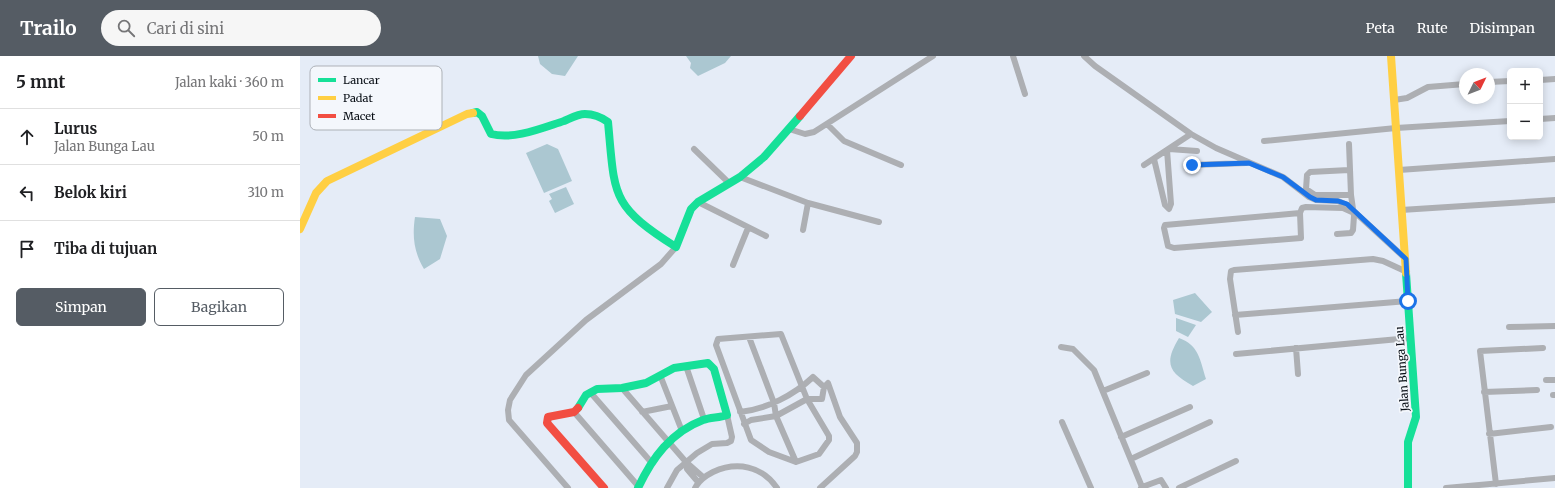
<!DOCTYPE html>
<html lang="id">
<head>
<meta charset="utf-8">
<style>
	body { margin:0; font-family:Merriweather,serif; background:#f6f6f6; color:#202124 }
	.controls { position:absolute; right:12px; top:12px; display:grid; overflow:hidden; border-radius:6px; box-shadow:0 2px 10px #0003 }
	.controls button { width:36px; height:36px; display:grid; place-items:center; padding:0; border:0; border-bottom:1px solid #e0e0e0; background:#fff; color:#202124; font:20px sans-serif }
	.compass { position:absolute; left:1159px; top:12px; width:36px; height:36px; border-radius:50%; background:#fff; box-shadow:0 2px 10px #0003; rotate:47deg }
	.stop { position:absolute; width:12px; height:12px; margin:-9px; border:3px solid #1a73e8; border-radius:50%; background:#fff }
	.stop.end { background:#1a73e8; border-color:#fff; box-shadow:0 1px 4px #0008 }
	.list { margin:0; padding:0; list-style:none }
	h2 { display:flex; justify-content:space-between; align-items:center; height:52px; margin:0; padding:0 16px; font-size:17px }
	h2 small { font-size:13px; font-weight:400; color:#757577 }
	.list li { display:grid; grid-template-columns:26px 1fr auto; gap:12px; align-items:center; box-sizing:border-box; height:56px; padding:0 16px; border-top:1px solid #e0e0e0 }
	.list b { display:block; font-size:15px; white-space:nowrap }
	.list p { margin:0; font-size:13px; white-space:nowrap; color:#757577 }
	.list em { font-size:13px; font-style:normal; color:#757577 }
	.actions { display:flex; gap:8px; padding:12px 16px }
	.actions a { flex:1; padding:9px 0; border:1px solid #555c64; border-radius:6px; text-align:center; font-size:14px; color:#555c64 }
	.actions .main { background:#555c64; color:#fff }
	.icon { flex:none; width:22px; height:22px; fill:none; stroke:currentColor; stroke-width:2; stroke-linecap:round; stroke-linejoin:round }
	.map { position:relative; flex:none; width:1255px; height:432px; overflow:hidden }
	header { display:flex; align-items:center; gap:24px; box-sizing:border-box; height:56px; padding:0 20px; background:#555c64; color:#fff }
	header strong { font-size:19px }
	nav { display:flex; gap:22px; margin-inline-start:auto; font-size:14px }
	.search { width:280px; height:36px; background:#f6f6f6; display:flex; align-items:center; gap:10px; box-sizing:border-box; padding:0 14px; border-radius:22px; color:#757577; font-size:15px }
	main { display:flex }
	aside { flex:1; background:#fff }
	.map>svg:first-child { display:block }
	.water { fill:#abc7d1 }
	.lines { fill:none; stroke-linecap:round; stroke-linejoin:round }
	.street { stroke:#adafb3; stroke-width:6 }
	.fast { stroke:#16e098; stroke-width:8 }
	.slow { stroke:#ffcf43; stroke-width:8 }
	.jam { stroke:#f24e42; stroke-width:8 }
	.route { stroke:#1a73e8; stroke-width:5 }
	.labels { text-anchor:middle; dominant-baseline:central; stroke-width:3.5; stroke-linejoin:round; paint-order:stroke }
	.street-label { font-size:11px; fill:#080e15; stroke:#f4f7fc }
	.key { fill:#f4f7fc; stroke:#adb1b7; stroke-width:1 }
	.key-label { font-size:11px; fill:#080e15 }
</style>
</head>
<body>
<header>
<strong>Trailo</strong>
<div class="search"><svg class="icon" aria-label="search" viewBox="0 0 24 24"><circle cx="10" cy="10" r="6"/><path d="M15 15l6 6"/></svg>Cari di sini</div>
<nav><a>Peta</a><a>Rute</a><a>Disimpan</a></nav>
</header>
<main>
<aside>
<h2>5 mnt<small>Jalan kaki · 360 m</small></h2>
<ul class="list">
<li><svg class="icon" aria-label="ahead" viewBox="0 0 24 24"><path d="M12 20V5M6 11l6-6 6 6"/></svg><div><b>Lurus</b><p>Jalan Bunga Lau</p></div><em>50 m</em></li>
<li><svg class="icon" aria-label="left" viewBox="0 0 24 24"><path d="M17 20v-9H6M10 6l-5 5 5 5"/></svg><div><b>Belok kiri</b></div><em>310 m</em></li>
<li><svg class="icon" aria-label="arrive" viewBox="0 0 24 24"><path d="M6 21V4h12l-3 4 3 4H6"/></svg><div><b>Tiba di tujuan</b></div></li>
</ul>
<div class="actions"><a class="main">Simpan</a><a>Bagikan</a></div>
</aside>
<div class="map">
<svg width="1255" height="432" viewBox="0 0 1255 432">
	<rect width="100%" height="100%" fill="#e5ecf7"/>
	<path class="water" d="M 238,0 L 278,0 L 265,20 L 252,18 L 240,8 Z
		M 386,0 L 431,0 L 425,7 L 398,20 L 390,12 L 391,7 Z
		M 247,88 L 258,93 L 272,125 L 244,137 L 226,97 Z
		M 266,131 L 274,148 L 255,157 L 249,145 L 252,143 L 249,138 Z
		M 115,161 L 140,163 L 147,180 L 140,203 L 124,213 C 114,196 112,181 115,161 Z
		M 895,237 L 912,256 L 901,266 L 875,258 L 873,244 Z
		M 876,262 L 896,269 L 888,281 L 876,275 Z
		M 879,282 C 899,289 900,304 906,323 L 893,330 C 868,316 864,307 879,282 Z"/>
	<g class="lines">
		<path class="street" d="M 713,0 L 725,38
			M 784,0 L 795,10 L 891,78 L 916,92 L 983,121 L 1009,141 L 1016,144 L 1038,145 L 1047,149 L 1106,203
			M 1240,24 L 1255,23
			M 1189,26 L 1210,25
			M 1094,44 L 1107,42 L 1128,31 L 1165,28
			M 1240,63 L 1255,62
			M 528,69 L 544,85 L 601,109
			M 489,73 L 505,78 L 514,76 L 633,0
			M 964,85 L 1096,72 L 1210,65
			M 394,93 L 429,127
			M 869,93 L 897,95
			M 854,103 L 865,149 L 869,153 L 871,148 L 867,94
			M 844,109 L 891,78
			M 892,109 L 946,107
			M 1049,114 L 1010,116 L 1007,119 L 1006,133 L 1015,139 L 1051,139
			M 1099,114 L 1255,103
			M 440,121 L 508,147 L 579,166
			M 398,146 L 466,180
			M 1101,154 L 1255,144
			M 1000,157 L 865,169 L 864,172 L 868,190 L 874,192 L 1001,182 L 1000,157 L 1002,152 L 1006,151 L 1043,152 L 1054,157
			M 503,174 L 508,147
			M 1037,178 L 1051,177 L 1053,174 L 1054,160 L 1051,139 L 1049,88
			M 433,209 L 448,172
			M 935,259 L 1108,245
			M 1209,271 L 1255,270
			M 938,276 L 930,223 L 931,215 L 934,214 L 1073,203 L 1083,205 L 1107,216
			M 481,278 L 507,343 L 529,380 L 529,384 L 519,398 L 496,406 L 469,396 L 451,384 L 416,289 L 418,283 Z
			M 449,281 L 474,347 L 476,360 L 496,406
			M 761,291 L 773,293 L 794,314 L 842,431 L 841,432
			M 996,292 L 998,318
			M 936,298 L 1110,282
			M 386,310 L 404,363
			M 360,319 L 382,375
			M 1246,324 L 1255,324
			M 322,332 L 386,406 L 387,413 L 398,426
			M 803,335 L 847,317
			M 290,336 L 351,406
			M 1184,336 L 1237,334
			M 1253,339 L 1255,339
			M 274,356 L 339,431
			M 342,356 L 372,350
			M 440,356 C 467,353 494,339 513,321 L 524,331
			M 762,366 L 791,432
			M 444,368 L 451,364 L 476,360 L 507,343 L 522,343 L 524,331 L 528,327 L 540,361 L 557,387 L 557,396 L 555,400 L 520,432
			M 1189,378 L 1251,371
			M 821,381 L 890,351
			M 831,403 L 910,366
			M 386,406 L 403,421
			M 1196,428 L 1180,295 L 1243,292
			M 842,431 L 861,424 L 866,432
			M 268,432 L 209,364 L 208,354 L 210,344 L 226,319 L 286,264 L 361,208 L 376,191
			M 367,432 L 377,414 L 397,397 L 412,388 L 427,387 L 431,385 L 432,381 L 427,359
			M 395,432 C 399,424 405,420 413,416 C 437,405 462,410 477,432
			M 879,432 L 936,405
			M 1146,432 L 1255,422"/>
		<path class="fast" d="M 173,57 L 177,56 L 182,60 L 191,78 C 214,84 242,72 264,65 C 271,62 278,58 285,58 C 294,58 301,61 308,66 C 315,140 310,149 376,191 L 391,153 L 398,146 L 440,121 L 464,101 L 500,60
			M 1106,217 L 1116,361 L 1108,386 L 1108,432
			M 278,352 L 286,339 L 297,333 L 322,332 L 346,327 L 374,312 L 408,307 L 414,313 L 427,359 C 419,362 411,361 403,364 C 371,376 352,402 338,432"/>
		<path class="slow" d="M 1091,0 L 1106,217
			M 0,173 L 16,137 L 27,125 L 167,58 L 173,57"/>
		<path class="jam" d="M 500,60 L 551,0
			M 278,352 L 274,356 L 248,361 L 247,367 L 304,432"/>
	</g>
	<g class="lines">
		<path class="route" d="M 892,109 L 949,107 L 983,121 L 1010,141 L 1016,144 L 1038,145 L 1047,148 L 1106,203 L 1108,245"/>
	</g>
	<g class="labels">
		<g class="street-label">
			<text transform="translate(1102 313) rotate(-94)">Jalan Bunga Lau</text>
		</g>
	</g>
	<rect x="10" y="10" width="132" height="64" rx="6" class="key"/>
	<rect x="18" y="22" width="18" height="4" fill="#16e098"/>
	<rect x="18" y="40" width="18" height="4" fill="#ffcf43"/>
	<rect x="18" y="58" width="18" height="4" fill="#f24e42"/>
	<g class="key-label">
		<text x="43" y="28">Lancar</text>
		<text x="43" y="46">Padat</text>
		<text x="43" y="64">Macet</text>
	</g>
</svg>
<div class="controls">
<button>+</button>
<button>−</button>
</div>
<svg class="compass" viewBox="-18 -18 36 36"><path d="M0-13l5 13h-10z" fill="#e53935"/><path d="M0 13l5-13h-10z" fill="#757577"/></svg>
<div class="stop" style="left:1108px;top:245px"></div>
<div class="stop end" style="left:892px;top:109px"></div>
</div>
</main>
</body>
</html>
